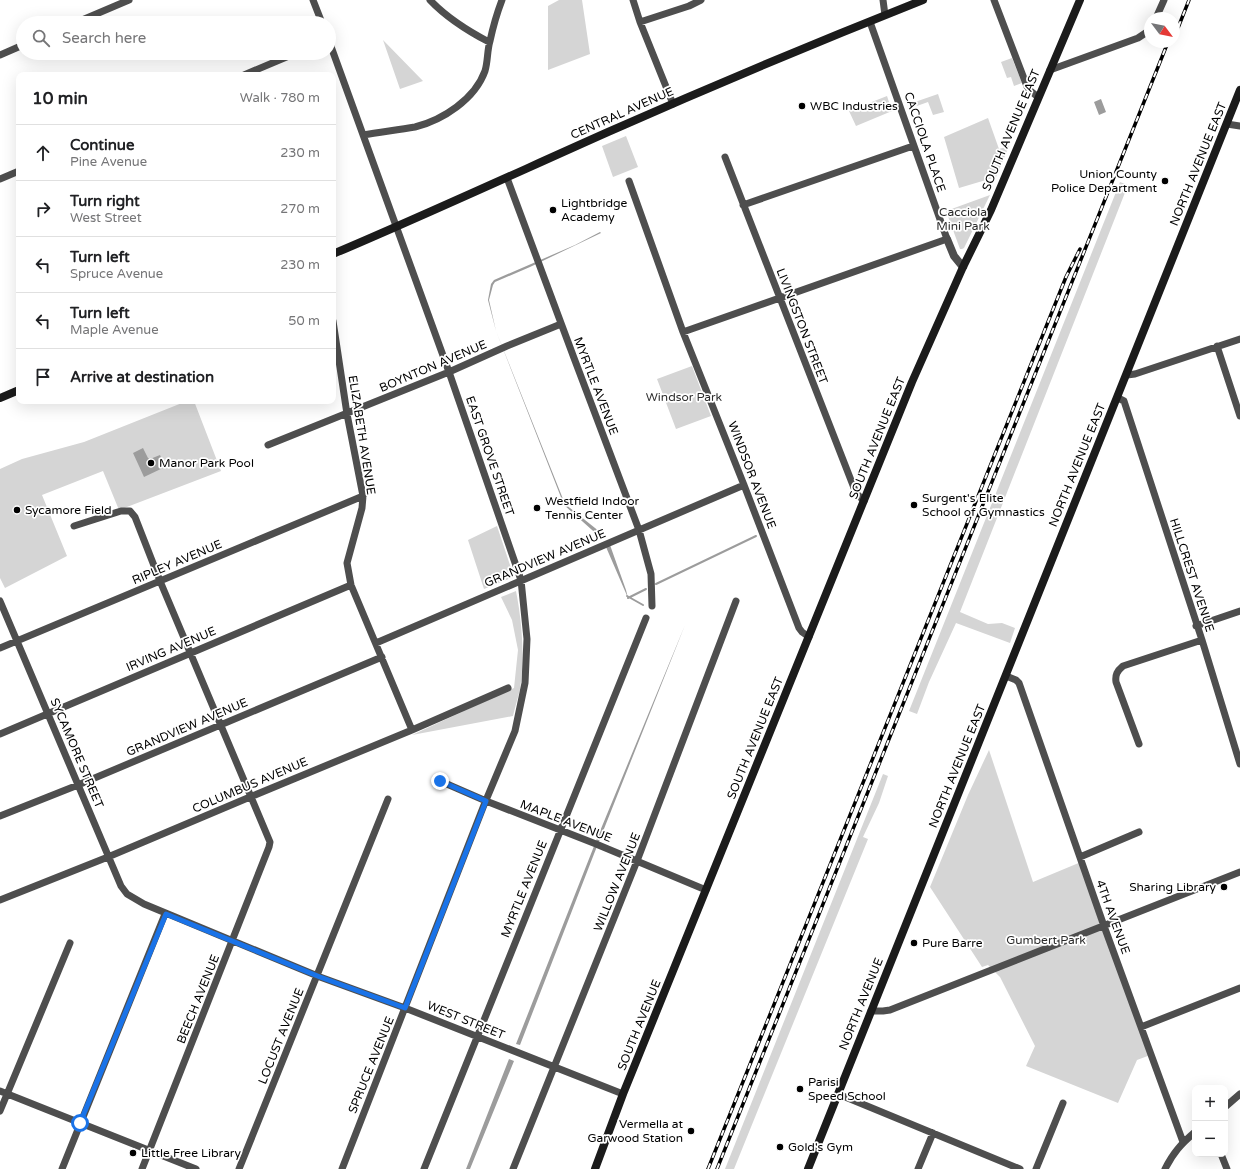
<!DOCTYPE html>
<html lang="en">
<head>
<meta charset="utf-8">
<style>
	body { margin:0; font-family:"Varela Round",sans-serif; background:#f6f6f6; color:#202124 }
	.controls { position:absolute; right:12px; bottom:12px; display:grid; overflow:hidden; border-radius:8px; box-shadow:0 4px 16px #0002 }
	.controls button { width:36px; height:36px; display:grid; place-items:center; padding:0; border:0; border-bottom:1px solid #e0e0e0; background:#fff; color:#202124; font:20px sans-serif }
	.compass { position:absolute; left:1144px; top:12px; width:36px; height:36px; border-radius:50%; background:#fff; box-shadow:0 4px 16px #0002; rotate:122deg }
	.stop { position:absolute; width:12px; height:12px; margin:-9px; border:3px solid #1a73e8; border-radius:50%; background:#fff }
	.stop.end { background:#1a73e8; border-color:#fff; box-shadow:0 1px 4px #0008 }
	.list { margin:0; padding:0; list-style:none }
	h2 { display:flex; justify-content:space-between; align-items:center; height:52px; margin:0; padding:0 16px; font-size:17px }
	h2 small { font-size:13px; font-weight:400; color:#757577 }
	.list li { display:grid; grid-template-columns:26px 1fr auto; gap:12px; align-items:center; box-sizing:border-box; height:56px; padding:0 16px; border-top:1px solid #e0e0e0 }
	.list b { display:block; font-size:15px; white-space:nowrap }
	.list p { margin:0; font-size:13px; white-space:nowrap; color:#757577 }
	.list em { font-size:13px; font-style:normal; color:#757577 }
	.icon { flex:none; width:22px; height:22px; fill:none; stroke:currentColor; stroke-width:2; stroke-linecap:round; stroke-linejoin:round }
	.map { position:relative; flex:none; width:1240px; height:1169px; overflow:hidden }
	.search { position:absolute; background:#fff; box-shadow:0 4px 16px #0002; left:16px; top:16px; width:320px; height:44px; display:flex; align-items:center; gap:10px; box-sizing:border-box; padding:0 14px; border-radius:22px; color:#757577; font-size:15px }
	.panel { position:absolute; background:#fff; box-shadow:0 4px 16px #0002; left:16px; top:72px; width:320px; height:332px; border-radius:8px }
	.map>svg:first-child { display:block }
	.green { fill:#d5d5d5 }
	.water { fill:#9c9c9c }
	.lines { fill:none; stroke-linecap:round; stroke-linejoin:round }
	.stream { stroke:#9c9c9c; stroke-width:2 }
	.minor { stroke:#4e4e4e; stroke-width:7 }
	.tertiary { stroke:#4e4e4e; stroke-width:8 }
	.secondary { stroke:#1b1b1b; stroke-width:8 }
	.rail-casing { stroke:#000; stroke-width:3.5 }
	.rail { stroke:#fff; stroke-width:2; stroke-dasharray:6; stroke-linecap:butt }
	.route { stroke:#1a73e8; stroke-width:5 }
	.poi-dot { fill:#000; stroke:#fff; stroke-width:1.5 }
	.labels { text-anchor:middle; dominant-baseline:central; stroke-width:3.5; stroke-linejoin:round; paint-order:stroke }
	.poi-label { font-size:12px; fill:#000; stroke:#fff; text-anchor:start }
	.street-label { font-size:12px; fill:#000; stroke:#fff }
	.park-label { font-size:12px; fill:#2c2c2c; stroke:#fff }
</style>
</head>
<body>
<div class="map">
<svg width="1240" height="1169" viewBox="0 0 1240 1169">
	<rect width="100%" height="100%" fill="#fff"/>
	<path class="green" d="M 559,0 L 582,0 L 590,54 L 548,70 L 548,6 Z
		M 383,40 L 423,81 L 400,89 Z
		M 1012,58 L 1022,83 L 1014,86 L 1011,77 L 1007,78 L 1001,62 Z
		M 938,94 L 944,112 L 933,115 L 928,102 L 914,107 L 912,103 Z
		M 887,96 L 892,111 L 856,126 L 849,111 Z
		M 988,118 L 999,149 L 1009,146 L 996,177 L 959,188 L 944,137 Z
		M 626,136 L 638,167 L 613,177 L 602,146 Z
		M 1120,182 L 1128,185 L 960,612 L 988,624 L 1002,623 L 1015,628 L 1010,643 L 956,623 L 929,682 L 917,714 L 909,711 Z
		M 990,195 L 964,248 L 962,249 L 960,249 L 946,211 Z
		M 692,366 L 711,416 L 676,429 L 657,379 Z
		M 187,401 L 194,401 L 221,471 L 119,510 L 103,471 L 42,495 L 67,556 L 5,588 L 0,578 L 0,469 L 22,459 L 84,442 Z
		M 497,526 L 514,577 L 484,589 L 468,540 Z
		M 516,591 C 522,622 525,657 520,689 C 518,698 515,707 513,716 L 412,735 L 514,688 L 518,650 L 512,620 L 501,597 Z
		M 989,750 L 1033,882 L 1081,862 L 1153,1054 L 1137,1060 L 1118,1103 L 1026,1066 L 1035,1046 L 1000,977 L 988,965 L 982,967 L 930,887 L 968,795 Z
		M 883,774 L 888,776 L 879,803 L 863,837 L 868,839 L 734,1169 L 725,1169 Z"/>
	<path class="water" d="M 1101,99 L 1106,112 L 1099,115 L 1094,102 Z
		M 600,232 L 601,233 L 530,267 L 495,282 L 493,285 L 489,300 L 496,331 L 565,504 L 605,536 L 601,538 L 564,505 L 496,331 L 488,300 L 491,284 L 494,280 L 575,245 Z
		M 143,448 L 148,458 L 150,459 L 160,455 L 165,467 L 144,477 L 133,453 Z
		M 610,545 L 626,590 L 628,598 L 606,547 Z
		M 654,610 L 685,625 L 594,854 L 520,1045 L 516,1044 L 598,836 L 685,625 Z
		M 509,1059 L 514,1061 L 470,1169 L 466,1169 Z"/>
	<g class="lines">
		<path class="stream" d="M 656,584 L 756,536
			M 627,596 L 643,605
			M 628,598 L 646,589"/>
		<path class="minor" d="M 313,0 L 322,23
			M 430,0 C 447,18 468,31 489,42
			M 633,0 L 640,22 L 673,104
			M 883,0 L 885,15
			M 994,0 L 1028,89 L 1038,97
			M 1156,18 L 1164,0
			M 640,22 L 689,6 L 701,0
			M 75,23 L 129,0
			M 329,41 L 449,372 L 521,580 L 527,639 L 525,683 L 515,731 L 484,805 L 342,1169
			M 0,55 L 23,45
			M 1050,70 L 1138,38 L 1150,30
			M 244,75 L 296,53
			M 1227,124 L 1240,126
			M 363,135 C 380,132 398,130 415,127 C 443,120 475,99 485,71 C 488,61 487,51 490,41 C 493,27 497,13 502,0
			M 725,157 L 856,493 L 864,501
			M 507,178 L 574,358 L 639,530 L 651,574 L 652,606
			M 0,179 L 19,171
			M 629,181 L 683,332 L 744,485 L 799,628 L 802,632 L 809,637
			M 743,205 L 913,146
			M 333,321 L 347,414 L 363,496 L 362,508 L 347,563 L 351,585 L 412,730
			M 683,332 L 947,239 L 870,22
			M 1217,346 L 1240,416
			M 1127,375 L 1135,374 L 1240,339
			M 1118,398 L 1124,401 L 1202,640 L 1240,764
			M 268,445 L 449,372 L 507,346 L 561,324
			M 74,526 L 121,511 L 130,511 L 135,517 L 160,581 L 270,842 L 269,847 L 142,1169
			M 0,601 L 121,886 L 127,894 L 144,904 L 320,977 L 405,1008 L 623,1094
			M 1196,626 L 1240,611
			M 376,643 L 744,485
			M 0,648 L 363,496
			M 1006,676 L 1016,680 L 1019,683 L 1104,926 L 1183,1142
			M 0,734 L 351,585
			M 1139,744 L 1116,682 C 1115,675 1117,671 1123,666 L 1202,640
			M 440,781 L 486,801 L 596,844 L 706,890
			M 0,816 L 78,785 L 382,657
			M 1080,857 L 1139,832
			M 0,900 L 108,857 L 250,797 L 412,730 L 508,688
			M 871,1011 L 883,1011 L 890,1010 L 1240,872
			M 1141,1027 L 1240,988
			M 0,1091 L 196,1169
			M 838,1094 L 1020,1169
			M 1225,1107 L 1240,1094
			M 0,1111 L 70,943
			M 1221,1154 L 1227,1169
			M 62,1169 L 165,914
			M 239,1169 L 388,799
			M 424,1169 L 646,618
			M 513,1169 L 637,861 L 736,601
			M 918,1169 L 933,1133
			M 1036,1169 L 1063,1103
			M 1165,1169 C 1173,1153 1181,1144 1195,1132"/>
		<path class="tertiary" d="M 947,239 L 954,256 L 963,267"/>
		<path class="secondary" d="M 333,254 C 425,215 516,173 608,132 C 712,86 817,42 923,0
			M 0,398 L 19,390
			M 595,1169 L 623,1094 L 912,382 L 963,267 L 991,210 L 1080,0
			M 808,1169 L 1240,90"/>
		<defs>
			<path id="rail" d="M 1174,38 L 1189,0
				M 708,1169 L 1066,277 L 1080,249
				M 717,1169 L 1168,42"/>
		</defs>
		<use href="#rail" class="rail-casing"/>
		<use href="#rail" class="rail"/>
	</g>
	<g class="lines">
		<path class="route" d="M 80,1123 L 166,914 L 320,977 L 405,1008 L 486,801 L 440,781"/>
	</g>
	<g class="poi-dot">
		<circle cx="802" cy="106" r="4"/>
		<circle cx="1165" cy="181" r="4"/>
		<circle cx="553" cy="210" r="4"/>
		<circle cx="151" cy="463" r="4"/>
		<circle cx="914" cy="505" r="4"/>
		<circle cx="537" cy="508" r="4"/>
		<circle cx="17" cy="510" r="4"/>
		<circle cx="1224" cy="887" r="4"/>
		<circle cx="914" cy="943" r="4"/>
		<circle cx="800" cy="1089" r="4"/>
		<circle cx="691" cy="1131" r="4"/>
		<circle cx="780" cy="1147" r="4"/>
		<circle cx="133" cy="1153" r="4"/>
	</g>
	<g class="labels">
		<g class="poi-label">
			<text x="810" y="106">WBC Industries</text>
			<text x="1157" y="174" text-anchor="end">Union County<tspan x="1157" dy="14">Police Department</tspan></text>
			<text x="561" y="203">Lightbridge<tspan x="561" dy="14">Academy</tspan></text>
			<text x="159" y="463">Manor Park Pool</text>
			<text x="922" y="498">Surgent's Elite<tspan x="922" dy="14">School of Gymnastics</tspan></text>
			<text x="545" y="501">Westfield Indoor<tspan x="545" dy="14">Tennis Center</tspan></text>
			<text x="25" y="510">Sycamore Field</text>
			<text x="1216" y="887" text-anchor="end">Sharing Library</text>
			<text x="922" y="943">Pure Barre</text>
			<text x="808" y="1082">Parisi<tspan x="808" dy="14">Speed School</tspan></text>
			<text x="683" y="1124" text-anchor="end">Vermella at<tspan x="683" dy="14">Garwood Station</tspan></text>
			<text x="788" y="1147">Gold's Gym</text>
			<text x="141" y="1153">Little Free Library</text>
		</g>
		<g class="street-label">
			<text transform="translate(622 113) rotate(-24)">CENTRAL AVENUE</text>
			<text transform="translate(1011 130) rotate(-67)">SOUTH AVENUE EAST</text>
			<text transform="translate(925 142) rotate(71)">CACCIOLA PLACE</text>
			<text transform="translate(1198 164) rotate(-68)">NORTH AVENUE EAST</text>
			<text transform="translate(802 326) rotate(69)">LIVINGSTON STREET</text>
			<text transform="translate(433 366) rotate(-23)">BOYNTON AVENUE</text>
			<text transform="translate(596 386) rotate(69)">MYRTLE AVENUE</text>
			<text transform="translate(362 435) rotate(81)">ELIZABETH AVENUE</text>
			<text transform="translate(877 438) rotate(-68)">SOUTH AVENUE EAST</text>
			<text transform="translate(490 456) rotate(71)">EAST GROVE STREET</text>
			<text transform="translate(1077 465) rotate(-68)">NORTH AVENUE EAST</text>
			<text transform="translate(752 475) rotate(69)">WINDSOR AVENUE</text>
			<text transform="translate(545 558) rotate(-23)">GRANDVIEW AVENUE</text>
			<text transform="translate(177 562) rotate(-23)">RIPLEY AVENUE</text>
			<text transform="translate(1192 575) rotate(72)">HILLCREST AVENUE</text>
			<text transform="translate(171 649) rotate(-23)">IRVING AVENUE</text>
			<text transform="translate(187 727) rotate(-23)">GRANDVIEW AVENUE</text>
			<text transform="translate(755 738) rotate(-68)">SOUTH AVENUE EAST</text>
			<text transform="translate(77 753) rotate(67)">SYCAMORE STREET</text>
			<text transform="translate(957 766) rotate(-68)">NORTH AVENUE EAST</text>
			<text transform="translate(250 785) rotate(-23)">COLUMBUS AVENUE</text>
			<text transform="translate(566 821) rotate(21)">MAPLE AVENUE</text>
			<text transform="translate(617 882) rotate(-68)">WILLOW AVENUE</text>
			<text transform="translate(524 889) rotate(-68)">MYRTLE AVENUE</text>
			<text transform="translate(1113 917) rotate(70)">4TH AVENUE</text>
			<text transform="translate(198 999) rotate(-68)">BEECH AVENUE</text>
			<text transform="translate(861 1004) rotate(-68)">NORTH AVENUE</text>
			<text transform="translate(466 1020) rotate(22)">WEST STREET</text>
			<text transform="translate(639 1025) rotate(-68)">SOUTH AVENUE</text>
			<text transform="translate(281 1036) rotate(-68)">LOCUST AVENUE</text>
			<text transform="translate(371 1065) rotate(-68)">SPRUCE AVENUE</text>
		</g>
		<g class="park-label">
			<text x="963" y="212">Cacciola<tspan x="963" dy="14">Mini Park</tspan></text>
			<text x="684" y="397">Windsor Park</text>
			<text x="1046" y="940">Gumbert Park</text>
		</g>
	</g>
</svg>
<div class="controls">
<button>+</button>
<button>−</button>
</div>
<svg class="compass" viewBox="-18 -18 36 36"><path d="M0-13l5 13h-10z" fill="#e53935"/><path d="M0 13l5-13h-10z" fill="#757577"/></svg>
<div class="stop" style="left:80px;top:1123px"></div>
<div class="stop end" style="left:440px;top:781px"></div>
<div class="search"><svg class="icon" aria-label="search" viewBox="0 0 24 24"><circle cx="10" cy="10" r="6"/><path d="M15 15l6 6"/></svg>Search here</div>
<section class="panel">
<h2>10 min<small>Walk · 780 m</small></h2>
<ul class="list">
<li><svg class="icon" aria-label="ahead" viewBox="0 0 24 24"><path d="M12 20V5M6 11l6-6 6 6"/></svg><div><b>Continue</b><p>Pine Avenue</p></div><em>230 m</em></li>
<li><svg class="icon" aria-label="right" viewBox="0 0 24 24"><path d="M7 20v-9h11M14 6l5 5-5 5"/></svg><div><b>Turn right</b><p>West Street</p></div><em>270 m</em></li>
<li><svg class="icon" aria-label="left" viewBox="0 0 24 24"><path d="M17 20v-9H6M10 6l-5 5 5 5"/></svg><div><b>Turn left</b><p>Spruce Avenue</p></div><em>230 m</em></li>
<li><svg class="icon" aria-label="left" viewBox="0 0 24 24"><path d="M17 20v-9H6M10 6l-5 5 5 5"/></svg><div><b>Turn left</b><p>Maple Avenue</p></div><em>50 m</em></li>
<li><svg class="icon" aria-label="arrive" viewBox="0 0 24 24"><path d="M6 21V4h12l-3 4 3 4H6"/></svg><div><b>Arrive at destination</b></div></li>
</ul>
</section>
</div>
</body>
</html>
